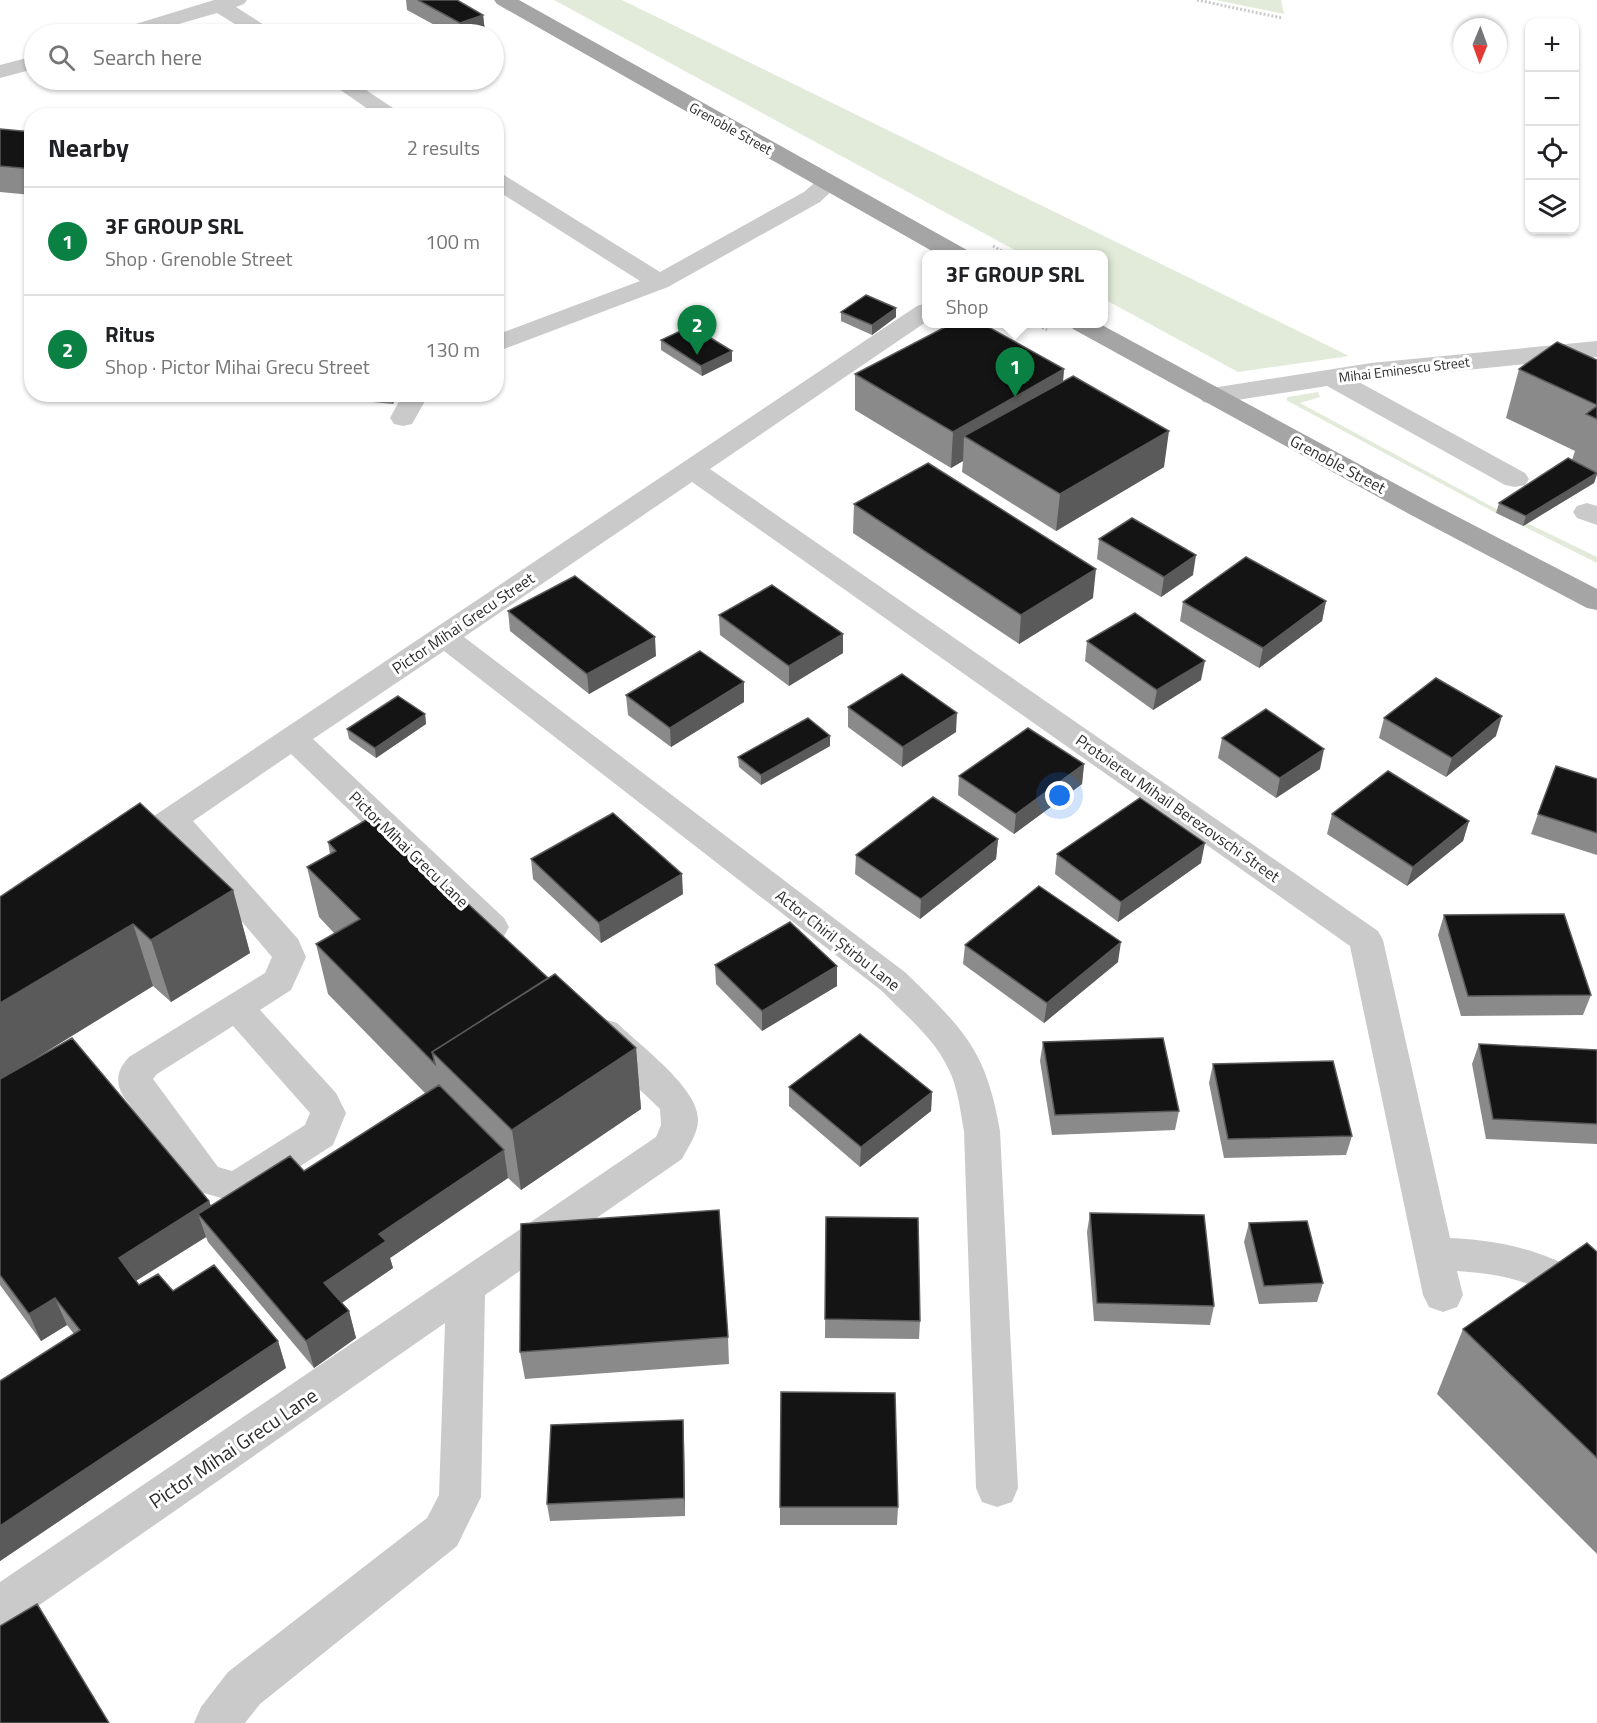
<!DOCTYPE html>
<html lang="en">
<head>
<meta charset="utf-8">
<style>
	body { margin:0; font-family:"Titillium Web",sans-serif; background:#f6f6f6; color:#202124 }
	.controls { position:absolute; right:18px; top:18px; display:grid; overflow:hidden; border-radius:12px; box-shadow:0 2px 4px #0004 }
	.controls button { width:54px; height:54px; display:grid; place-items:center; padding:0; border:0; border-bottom:2px solid #e0e0e0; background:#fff; color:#202124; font:30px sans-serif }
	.compass { position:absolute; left:1453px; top:18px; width:54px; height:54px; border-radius:50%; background:#fff; box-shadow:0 2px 4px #0004; rotate:181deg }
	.you { position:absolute; left:1060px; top:796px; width:21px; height:21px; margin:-15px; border:4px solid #fff; border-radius:50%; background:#1a73e8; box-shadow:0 0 0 9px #1a73e833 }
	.badge { display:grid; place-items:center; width:39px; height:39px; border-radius:50%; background:#0b8043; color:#fff; font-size:20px; font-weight:700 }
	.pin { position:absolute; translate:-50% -50px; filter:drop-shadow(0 2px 3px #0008) }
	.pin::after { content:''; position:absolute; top:32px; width:21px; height:18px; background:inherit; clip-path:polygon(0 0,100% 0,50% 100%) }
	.popup { position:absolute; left:922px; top:250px; width:186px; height:78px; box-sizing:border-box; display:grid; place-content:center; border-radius:12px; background:#fff; filter:drop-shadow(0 2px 4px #0005); font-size:20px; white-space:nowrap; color:#757577 }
	.popup b { font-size:22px; color:#202124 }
	.popup::after { content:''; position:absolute; left:50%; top:100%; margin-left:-12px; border:12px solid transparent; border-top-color:#fff }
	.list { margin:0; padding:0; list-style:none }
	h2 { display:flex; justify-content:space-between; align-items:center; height:78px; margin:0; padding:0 24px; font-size:26px }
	h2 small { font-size:20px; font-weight:400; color:#757577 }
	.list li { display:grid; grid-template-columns:39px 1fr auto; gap:18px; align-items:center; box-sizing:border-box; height:108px; padding:0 24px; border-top:2px solid #e0e0e0 }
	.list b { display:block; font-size:22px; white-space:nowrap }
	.list p { margin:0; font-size:20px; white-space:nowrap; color:#757577 }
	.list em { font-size:20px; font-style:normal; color:#757577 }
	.icon { flex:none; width:33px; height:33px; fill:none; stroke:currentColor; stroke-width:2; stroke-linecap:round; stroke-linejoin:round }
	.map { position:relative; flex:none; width:1597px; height:1723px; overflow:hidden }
	.search { position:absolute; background:#fff; box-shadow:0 2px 4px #0004; left:24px; top:24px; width:480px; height:66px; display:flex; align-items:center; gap:15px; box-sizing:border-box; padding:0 21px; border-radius:33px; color:#757577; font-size:22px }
	.panel { position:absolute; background:#fff; box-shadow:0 2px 4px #0004; left:24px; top:108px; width:480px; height:294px; border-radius:24px }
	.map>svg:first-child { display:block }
	.green { fill:#e2ebd9 }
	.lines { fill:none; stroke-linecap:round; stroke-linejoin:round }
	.path { stroke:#cacaca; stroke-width:3; stroke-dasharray:2 2; stroke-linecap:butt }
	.minor { fill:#cacaca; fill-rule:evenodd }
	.major { fill:#a5a5a5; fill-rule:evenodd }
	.wall { fill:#8a8a8a }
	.shaded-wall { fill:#5a5a5a }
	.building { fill:#141414; stroke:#5a5a5a; stroke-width:1.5 }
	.labels { text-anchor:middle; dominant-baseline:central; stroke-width:6; stroke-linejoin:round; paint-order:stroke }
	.far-street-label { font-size:14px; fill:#2d2d2d; stroke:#fff }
	.street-label { font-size:16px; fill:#2d2d2d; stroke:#fff }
	.near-street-label { font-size:20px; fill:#2d2d2d; stroke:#fff }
</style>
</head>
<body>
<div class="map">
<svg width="1597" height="1723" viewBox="0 0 1597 1723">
	<rect width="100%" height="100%" fill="#fff"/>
	<path class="green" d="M 554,0 L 622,0 L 1349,356 L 1238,372 L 1104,299 L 1104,255 L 1022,254 Z
		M 1216,0 L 1281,0 L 1284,14 Z
		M 1318,392 L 1320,397 L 1300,403 L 1500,511 L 1496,513 L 1286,400 L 1288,397 Z
		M 1527,523 L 1597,557 L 1597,563 L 1523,526 Z"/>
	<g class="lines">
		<path class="path" d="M 1197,0 L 1282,18
			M 993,246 L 1009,255
			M 1035,324 L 1047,330"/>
		<path class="minor" d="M 247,0 L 244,4 L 236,7 L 272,30 L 275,34 L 251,34 L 217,13 L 144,34 L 112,34 L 116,30 L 214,0 Z
			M 34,56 L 34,69 L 0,78 L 0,65 Z
			M 326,80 L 351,80 L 405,116 L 378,116 Z
			M 496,173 L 504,175 L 660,272 L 804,192 L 820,178 L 836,178 L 840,183 L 820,202 L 668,287 L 496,352 L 496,335 L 640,281 L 496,190 Z
			M 926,303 L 926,322 L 710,469 L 1378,931 L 1383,940 L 1450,1238 C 1501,1240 1555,1252 1597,1284 L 1597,1323 C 1577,1316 1563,1301 1544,1291 C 1517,1277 1488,1273 1457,1271 L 1463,1295 L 1457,1307 L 1443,1312 L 1429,1307 L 1423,1295 L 1350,946 L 692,482 L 464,637 L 906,973 C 963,1029 986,1049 1000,1131 L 1018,1488 L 1012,1502 L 997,1507 L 982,1502 L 976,1488 L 964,1131 C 960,1110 958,1087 948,1068 C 934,1038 905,1015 882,991 L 444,651 L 313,739 L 504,918 L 509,927 L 504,936 L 492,940 L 480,936 L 291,754 L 193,821 L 298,939 L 306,957 L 291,990 L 260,1010 L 336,1093 L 346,1113 L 333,1145 L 257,1194 L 232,1201 L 193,1190 L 123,1096 C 115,1081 117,1070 129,1057 L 265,973 L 272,957 L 170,837 C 153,849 137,865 115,858 L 111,850 L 115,842 L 917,306 ZM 233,1026 L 310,1113 L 305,1125 L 232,1171 L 218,1167 L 153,1079 L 157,1074 Z
			M 1597,341 L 1597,357 L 1357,381 L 1525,473 L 1529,479 L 1525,485 L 1515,487 L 1505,485 L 1327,386 L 1212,404 L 1203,402 L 1199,396 L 1203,390 L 1212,388 L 1371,363 Z
			M 403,394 L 429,394 L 412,424 L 403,426 L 394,424 L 390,418 Z
			M 1587,503 L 1597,506 L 1597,525 L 1577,518 L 1573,512 L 1577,506 Z
			M 604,1019 L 617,1023 C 639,1045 699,1088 698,1120 C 698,1134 688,1147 682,1159 L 485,1295 L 481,1497 L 457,1546 L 260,1704 L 245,1723 L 194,1723 L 201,1707 L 228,1672 L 427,1518 L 439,1495 L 445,1323 L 15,1622 L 0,1628 L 0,1582 L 656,1137 L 661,1125 L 660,1109 L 591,1043 L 586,1033 L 591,1023 Z"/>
		<path class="major" d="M 494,0 L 519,0 L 967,250 L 970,255 L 939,255 L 497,4 Z
			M 1070,324 L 1100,324 L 1431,503 L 1597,589 L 1597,610 L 1587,608 L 1411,515 L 1073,329 Z"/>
	</g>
	<path class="wall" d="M 406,0 L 457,0 L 483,15 L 485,32 L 479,34 L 451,34 L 407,10 Z
		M 0,129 L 32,132 L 32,195 L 0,192 Z
		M 841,312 L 896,317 L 872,335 L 841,321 Z
		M 661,340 L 732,361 L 702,376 L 661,350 Z
		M 1597,360 L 1597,475 L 1594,483 L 1523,526 L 1496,513 L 1499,503 L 1572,460 L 1575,451 L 1506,418 L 1519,369 Z
		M 1064,369 L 1063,381 L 1164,467 L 1056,531 L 962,472 L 963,461 L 951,468 L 855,410 L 855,374 Z
		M 321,394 L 397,394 L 393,404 L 321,397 Z
		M 854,504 L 1093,598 L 1019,644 L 853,533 Z
		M 1099,539 L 1193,575 L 1161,597 L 1097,559 Z
		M 1326,601 L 1322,621 L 1259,668 L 1180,621 L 1183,602 Z
		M 508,611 L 656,656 L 589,694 L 510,631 Z
		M 719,615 L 843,653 L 789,686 L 720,635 Z
		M 1087,641 L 1201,680 L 1153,710 L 1085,661 Z
		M 744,682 L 744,702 L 671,747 L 628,715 L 626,695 Z
		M 848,707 L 956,732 L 902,767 L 848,727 Z
		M 425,714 L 426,724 L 376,758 L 349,739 L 347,729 Z
		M 1384,718 L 1496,736 L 1446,777 L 1379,738 Z
		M 1222,738 L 1320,769 L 1276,798 L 1218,758 Z
		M 830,746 L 761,785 L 739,767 L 738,757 Z
		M 1084,764 L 1082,784 L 1014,834 L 958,795 L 959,776 Z
		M 1597,779 L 1597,855 L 1531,834 L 1538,814 Z
		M 1332,814 L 1469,821 L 1463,841 L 1407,886 L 1327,834 Z
		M 998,839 L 996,859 L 920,919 L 855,874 L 856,855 Z
		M 328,842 L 548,978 L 636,1048 L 641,1109 L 521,1190 L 508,1178 L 390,1258 L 393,1268 L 342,1303 L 349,1311 L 356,1338 L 314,1368 L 208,1242 L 206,1237 L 136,1281 L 139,1285 L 173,1291 L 278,1341 L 286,1368 L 0,1561 L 0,1381 L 74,1334 L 67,1325 L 41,1341 L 0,1285 L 0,897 L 233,890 L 250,953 L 171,1002 L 153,986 L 31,1061 L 209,1201 L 211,1206 L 304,1171 L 425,1093 L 328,994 L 316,944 L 335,934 L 319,917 L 307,867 L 330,854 Z
		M 1057,854 L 1201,863 L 1118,922 L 1055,874 Z
		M 531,859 L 683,894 L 601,943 L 533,879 Z
		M 1444,915 L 1591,995 L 1583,1015 L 1461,1016 L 1438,935 Z
		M 965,945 L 1118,962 L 1044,1023 L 963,964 Z
		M 715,965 L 837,986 L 762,1031 L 716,984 Z
		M 1043,1042 L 1179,1111 L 1175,1130 L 1052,1135 L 1040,1061 Z
		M 1479,1044 L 1597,1050 L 1597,1144 L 1486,1139 L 1472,1064 Z
		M 1213,1064 L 1352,1136 L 1346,1155 L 1224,1158 L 1209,1083 Z
		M 789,1087 L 932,1092 L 931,1111 L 860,1167 L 789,1106 Z
		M 1090,1213 L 1214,1306 L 1210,1325 L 1094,1321 L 1087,1232 Z
		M 826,1217 L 920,1321 L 919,1339 L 825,1338 Z
		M 1249,1223 L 1323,1283 L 1317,1302 L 1259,1304 L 1244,1242 Z
		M 1597,1252 L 1597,1554 L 1437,1394 L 1463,1329 Z
		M 728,1337 L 729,1364 L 525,1379 L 520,1352 Z
		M 683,1420 L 684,1438 L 685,1516 L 550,1521 L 547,1504 Z
		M 780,1507 L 898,1507 L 897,1525 L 780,1525 Z"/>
	<path class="shaded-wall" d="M 483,15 L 485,32 L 479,34 L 461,34 L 460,23 Z
		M 896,308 L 896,317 L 872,335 L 872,325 Z
		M 732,351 L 732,361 L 702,376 L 701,366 Z
		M 1064,369 L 1061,404 L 964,436 L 963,461 L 951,468 L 953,432 Z
		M 391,394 L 397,394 L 393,404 Z
		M 1169,431 L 1164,467 L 1056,531 L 1060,494 Z
		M 1597,473 L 1594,483 L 1523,526 L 1526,516 Z
		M 1196,555 L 1193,575 L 1161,597 L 1164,577 Z
		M 1096,569 L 1093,598 L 1019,644 L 1021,615 Z
		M 1326,601 L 1322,621 L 1259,668 L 1263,648 Z
		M 843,634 L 843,653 L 789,686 L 789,666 Z
		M 655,637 L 656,656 L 589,694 L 587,674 Z
		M 1205,661 L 1201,680 L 1153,710 L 1157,690 Z
		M 744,682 L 744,702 L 671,747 L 670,728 Z
		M 957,713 L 956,732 L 902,767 L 903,747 Z
		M 425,714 L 426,724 L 376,758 L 375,748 Z
		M 1502,716 L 1496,736 L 1446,777 L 1452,758 Z
		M 830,736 L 830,746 L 761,785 L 761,775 Z
		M 1324,749 L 1320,769 L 1276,798 L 1280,778 Z
		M 1084,764 L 1082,784 L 1014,834 L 1016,814 Z
		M 1469,821 L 1463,841 L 1407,886 L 1413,867 Z
		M 998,839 L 996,859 L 920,919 L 921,899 Z
		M 1205,843 L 1201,863 L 1118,922 L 1121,902 Z
		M 682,874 L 683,894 L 601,943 L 599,923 Z
		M 233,890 L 250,953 L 171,1002 L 151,940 Z
		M 133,924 L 153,986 L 0,1080 L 0,1003 Z
		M 1121,942 L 1118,962 L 1044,1023 L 1047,1003 Z
		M 837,966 L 837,986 L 762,1031 L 762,1011 Z
		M 636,1048 L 641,1109 L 521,1190 L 512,1130 Z
		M 932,1092 L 931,1111 L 860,1167 L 861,1147 Z
		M 504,1150 L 508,1178 L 390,1258 L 393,1268 L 331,1310 L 324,1283 L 379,1234 Z
		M 209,1201 L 219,1228 L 198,1214 L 206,1237 L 129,1285 L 119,1258 Z
		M 55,1298 L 67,1325 L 41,1341 L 29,1314 Z
		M 349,1311 L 356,1338 L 314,1368 L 306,1341 Z
		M 278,1341 L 286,1368 L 0,1561 L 0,1526 Z
		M 683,1420 L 684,1438 L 685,1516 L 684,1498 Z"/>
	<path class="building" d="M 418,0 L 457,0 L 483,15 L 460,23 Z
		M 0,129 L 32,132 L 32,169 L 0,166 Z
		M 866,295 L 896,308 L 872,325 L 841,312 Z
		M 951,324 L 983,324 L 1064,369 L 953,432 L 855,374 Z
		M 691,326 L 732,351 L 701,366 L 661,340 Z
		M 1557,342 L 1597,360 L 1597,405 L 1519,369 Z
		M 1073,376 L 1169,431 L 1060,494 L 964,436 Z
		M 1597,406 L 1597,419 L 1586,414 Z
		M 1568,458 L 1597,473 L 1526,516 L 1499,503 Z
		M 928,463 L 1096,569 L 1021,615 L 854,504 Z
		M 1132,518 L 1196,555 L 1164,577 L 1099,539 Z
		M 1246,557 L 1326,601 L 1263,648 L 1183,602 Z
		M 575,576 L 655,637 L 587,674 L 508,611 Z
		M 772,585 L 843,634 L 789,666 L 719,615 Z
		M 1135,613 L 1205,661 L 1157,690 L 1087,641 Z
		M 700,651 L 744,682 L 670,728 L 626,695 Z
		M 902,674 L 957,713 L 903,747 L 848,707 Z
		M 1436,678 L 1502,716 L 1452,758 L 1384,718 Z
		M 398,696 L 425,714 L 375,748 L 347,729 Z
		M 1266,709 L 1324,749 L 1280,778 L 1222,738 Z
		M 808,718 L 830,736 L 761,775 L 738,757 Z
		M 1028,728 L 1084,764 L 1016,814 L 959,776 Z
		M 1556,766 L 1597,779 L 1597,833 L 1538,814 Z
		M 1388,771 L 1469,821 L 1413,867 L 1332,814 Z
		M 933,797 L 998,839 L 921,899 L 856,855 Z
		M 1140,798 L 1205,843 L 1121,902 L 1057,854 Z
		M 140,803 L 233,890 L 151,940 L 133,924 L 0,1003 L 0,897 Z
		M 613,813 L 682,874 L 599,923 L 531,859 Z
		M 373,816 L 548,978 L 432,1052 L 435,1064 L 316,944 L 360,919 L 307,867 L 336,851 L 328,842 Z
		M 1039,886 L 1121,942 L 1047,1003 L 965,945 Z
		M 1564,914 L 1591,995 L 1468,996 L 1444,915 Z
		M 790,922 L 837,966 L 762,1011 L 715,965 Z
		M 555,974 L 636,1048 L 512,1130 L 432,1052 Z
		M 860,1034 L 932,1092 L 861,1147 L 789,1087 Z
		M 72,1038 L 209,1201 L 119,1258 L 139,1285 L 158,1274 L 173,1291 L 214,1265 L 278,1341 L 0,1526 L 0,1381 L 80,1330 L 55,1298 L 29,1314 L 0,1275 L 0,1079 Z
		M 1163,1038 L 1179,1111 L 1055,1115 L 1043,1042 Z
		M 1479,1044 L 1597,1050 L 1597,1124 L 1493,1119 Z
		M 1333,1061 L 1352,1136 L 1228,1139 L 1213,1064 Z
		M 439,1085 L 504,1150 L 379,1234 L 386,1241 L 324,1283 L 349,1311 L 306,1341 L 198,1214 L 290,1156 L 304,1171 Z
		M 719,1210 L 728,1337 L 520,1352 L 521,1224 Z
		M 1090,1213 L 1204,1215 L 1214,1306 L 1097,1303 Z
		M 826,1217 L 918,1218 L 920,1321 L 825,1319 Z
		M 1307,1221 L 1323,1283 L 1264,1286 L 1249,1223 Z
		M 1587,1243 L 1597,1252 L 1597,1458 L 1463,1329 Z
		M 781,1392 L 895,1393 L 898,1507 L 780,1507 Z
		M 683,1420 L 684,1498 L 547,1504 L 551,1425 Z
		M 37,1604 L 109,1723 L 0,1723 L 0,1626 Z"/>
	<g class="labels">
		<g class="far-street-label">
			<text transform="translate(731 128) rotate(29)">Grenoble Street</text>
			<text transform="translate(1404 369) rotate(-7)">Mihai Eminescu Street</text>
		</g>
		<g class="street-label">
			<text transform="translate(1338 464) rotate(28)">Grenoble Street</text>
			<text transform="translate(463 623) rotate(-34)">Pictor Mihai Grecu Street</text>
			<text transform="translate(1178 808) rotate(35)">Protoiereu Mihail Berezovschi Street</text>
			<text transform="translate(409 849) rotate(44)">Pictor Mihai Grecu Lane</text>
			<text transform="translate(838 940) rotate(38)">Actor Chiril Știrbu Lane</text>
		</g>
		<g class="near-street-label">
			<text transform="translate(233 1448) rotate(-34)">Pictor Mihai Grecu Lane</text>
		</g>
	</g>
</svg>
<div class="controls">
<button>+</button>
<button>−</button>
<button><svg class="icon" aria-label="locate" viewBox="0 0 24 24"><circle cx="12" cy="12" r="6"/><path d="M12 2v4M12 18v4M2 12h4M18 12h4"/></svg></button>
<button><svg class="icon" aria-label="layers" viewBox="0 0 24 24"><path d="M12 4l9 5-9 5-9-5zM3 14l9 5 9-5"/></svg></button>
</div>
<svg class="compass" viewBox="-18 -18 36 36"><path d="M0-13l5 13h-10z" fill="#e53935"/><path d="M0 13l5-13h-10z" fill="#757577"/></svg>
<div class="you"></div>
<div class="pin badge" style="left:1015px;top:397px">1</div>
<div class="popup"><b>3F GROUP SRL</b>Shop</div>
<div class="pin badge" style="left:697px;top:355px">2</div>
<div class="search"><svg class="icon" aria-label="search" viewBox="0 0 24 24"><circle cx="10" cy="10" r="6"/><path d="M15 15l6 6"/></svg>Search here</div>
<section class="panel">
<h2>Nearby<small>2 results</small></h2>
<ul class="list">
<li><span class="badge">1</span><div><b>3F GROUP SRL</b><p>Shop · Grenoble Street</p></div><em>100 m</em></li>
<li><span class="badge">2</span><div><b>Ritus</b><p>Shop · Pictor Mihai Grecu Street</p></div><em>130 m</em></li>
</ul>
</section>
</div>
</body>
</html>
